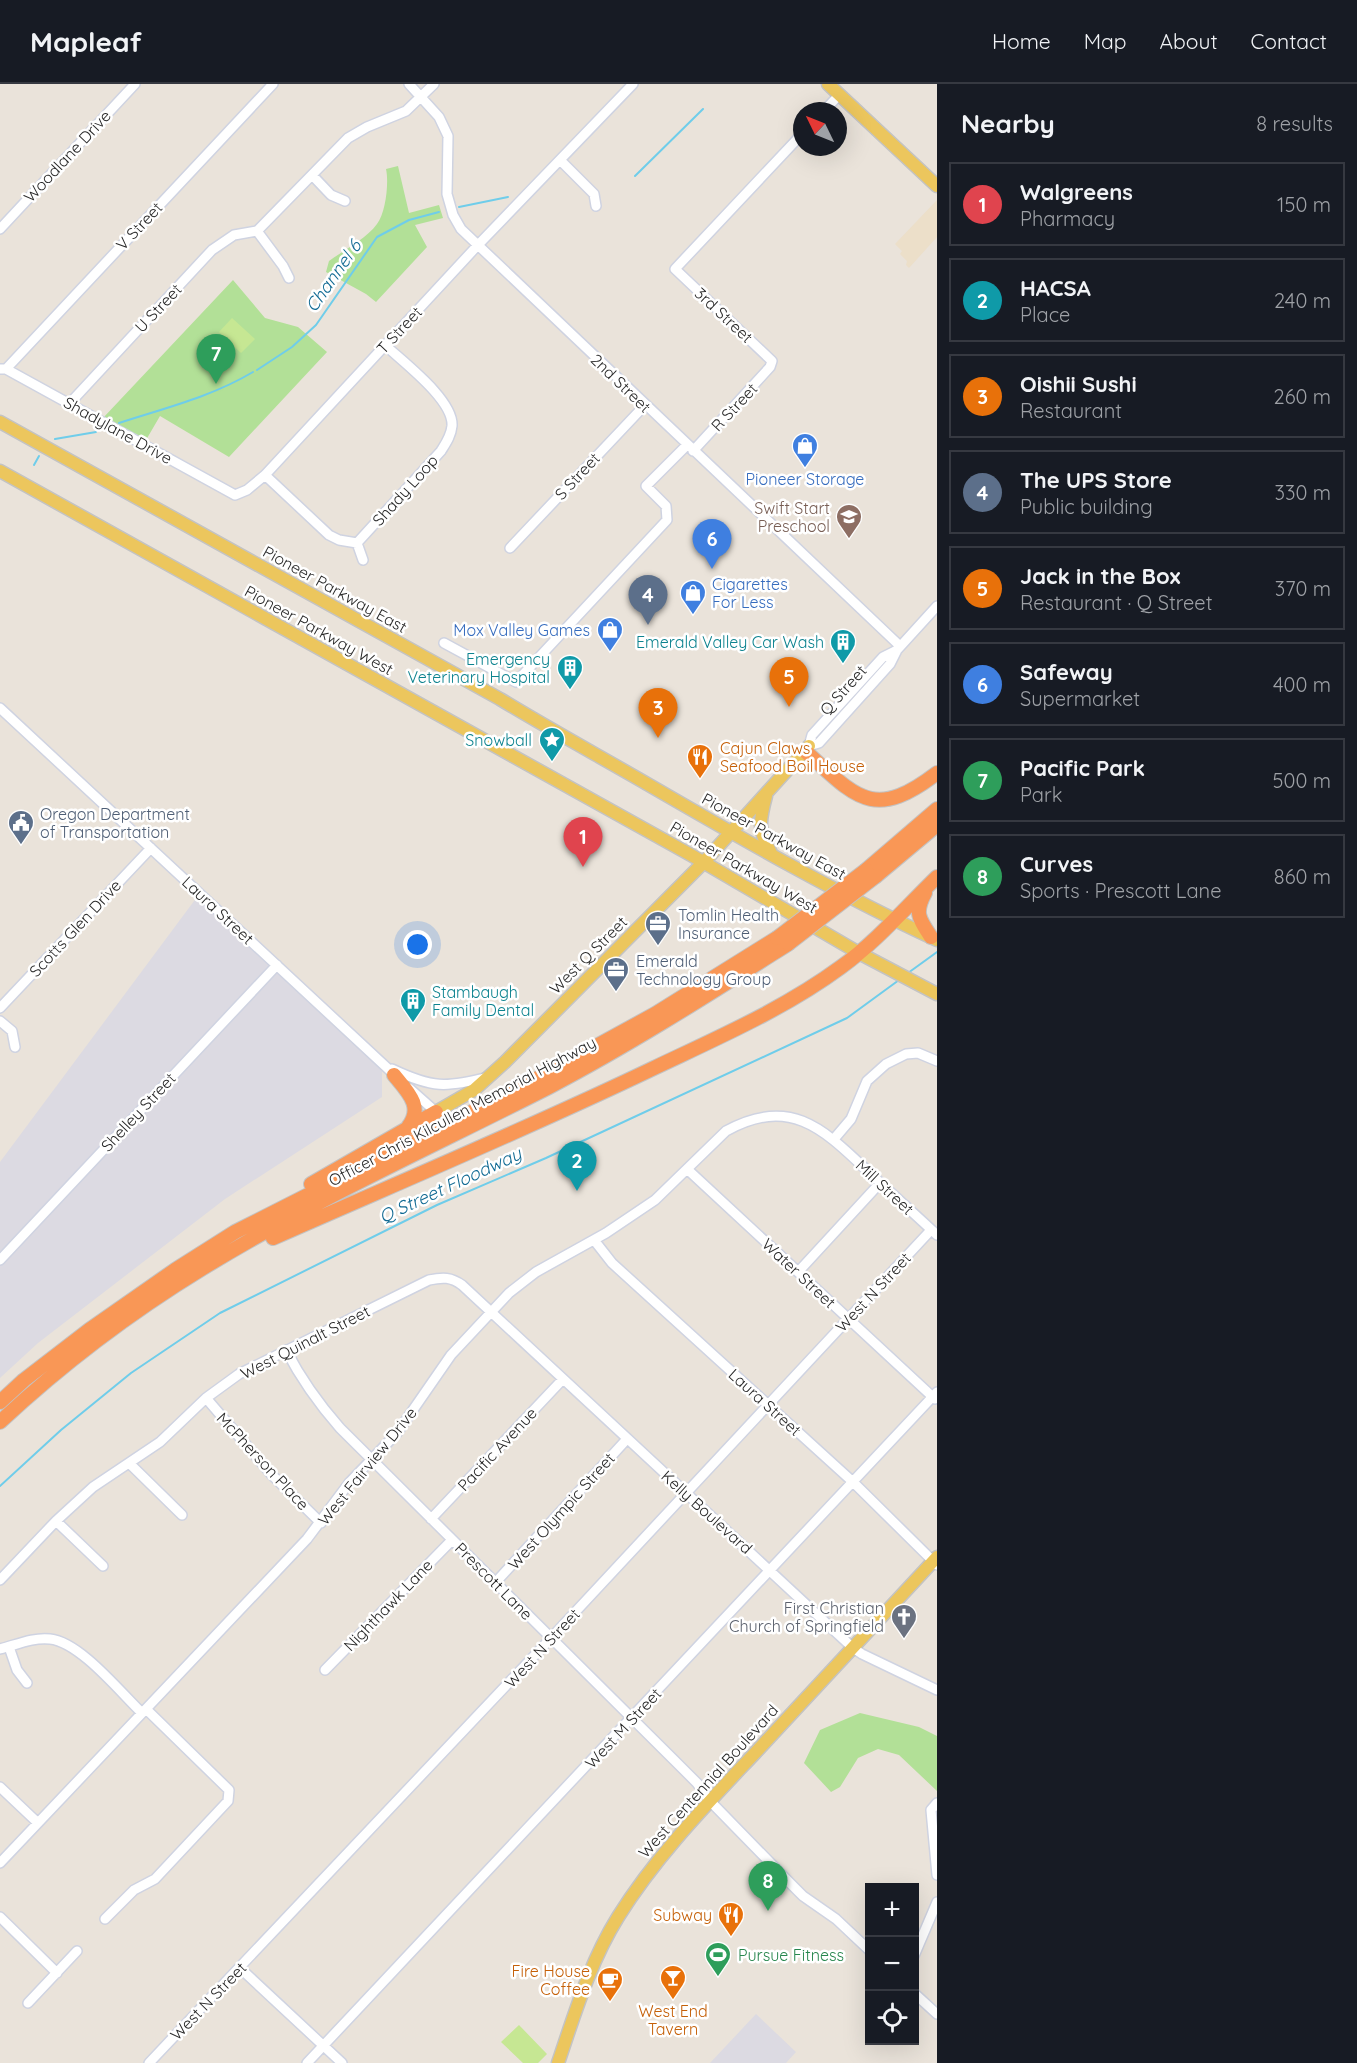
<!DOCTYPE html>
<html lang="en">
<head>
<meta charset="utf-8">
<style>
	body { margin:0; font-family:Quicksand,sans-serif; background:#242831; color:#f1f3f6 }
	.controls { position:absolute; right:18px; bottom:18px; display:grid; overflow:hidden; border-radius:0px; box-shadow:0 6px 24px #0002 }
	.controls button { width:54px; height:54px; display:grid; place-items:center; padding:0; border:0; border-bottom:2px solid #363941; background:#171b24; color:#f1f3f6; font:30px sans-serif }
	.compass { position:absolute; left:793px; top:18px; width:54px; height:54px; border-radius:50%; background:#171b24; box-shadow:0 6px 24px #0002; rotate:313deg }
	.you { position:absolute; left:418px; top:861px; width:21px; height:21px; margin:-15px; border:4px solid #fff; border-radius:50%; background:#1a73e8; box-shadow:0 0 0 9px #1a73e833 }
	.badge { display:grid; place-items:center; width:39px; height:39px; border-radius:50%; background:#3d65f4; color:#fff; font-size:20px; font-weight:700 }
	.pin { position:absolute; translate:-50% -50px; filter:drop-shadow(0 2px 3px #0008) }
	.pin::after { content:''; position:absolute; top:32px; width:21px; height:18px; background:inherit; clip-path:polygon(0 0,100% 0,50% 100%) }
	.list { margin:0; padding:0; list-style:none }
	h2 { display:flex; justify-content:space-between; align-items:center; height:78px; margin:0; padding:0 24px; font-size:26px }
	h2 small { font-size:20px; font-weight:400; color:#9ea1a6 }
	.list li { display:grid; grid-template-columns:39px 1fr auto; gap:18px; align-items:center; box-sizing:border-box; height:84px; margin:0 12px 12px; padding:0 12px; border:2px solid #363941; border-radius:0px }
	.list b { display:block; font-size:22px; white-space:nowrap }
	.list p { margin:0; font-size:20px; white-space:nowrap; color:#9ea1a6 }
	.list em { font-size:20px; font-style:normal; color:#9ea1a6 }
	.icon { flex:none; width:33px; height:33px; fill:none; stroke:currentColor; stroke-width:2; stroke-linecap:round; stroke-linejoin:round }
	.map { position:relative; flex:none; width:937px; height:1979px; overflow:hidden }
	header { display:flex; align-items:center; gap:36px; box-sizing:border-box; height:84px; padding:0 30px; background:#171b24; border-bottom:2px solid #363941 }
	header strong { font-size:28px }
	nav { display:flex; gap:33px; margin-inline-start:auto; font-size:21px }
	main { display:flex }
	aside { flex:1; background:#171b24 }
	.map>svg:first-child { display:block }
	.industrial { fill:#dcdae2 }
	.education { fill:#ecdfc9 }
	.green { fill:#b2e097 }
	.pitch { fill:#c6e793 }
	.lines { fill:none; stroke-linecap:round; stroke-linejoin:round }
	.stream { stroke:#6fcdea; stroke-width:2 }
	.minor-casing { stroke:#cfd3e1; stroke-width:12 }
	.major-casing { stroke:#c3c3c3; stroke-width:15 }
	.highway-casing { stroke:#c3c3c3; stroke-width:16 }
	.minor { stroke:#fff; stroke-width:9 }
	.major { stroke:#ecc65d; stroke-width:12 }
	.highway { stroke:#f99756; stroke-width:14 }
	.highway-bridge-casing { stroke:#c3c3c3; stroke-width:16; stroke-linecap:butt }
	.highway-bridge { stroke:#f99756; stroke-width:14 }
	.labels { text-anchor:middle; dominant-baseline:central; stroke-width:5; stroke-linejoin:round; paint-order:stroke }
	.street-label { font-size:16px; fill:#282828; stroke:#fff }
	.shop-label { font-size:16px; fill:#366cbe; stroke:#fff }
	.education-label { font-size:16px; fill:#785e54; stroke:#fff; text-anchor:end }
	.culture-label { font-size:16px; fill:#0d838f; stroke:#fff; text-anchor:end }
	.food-label { font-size:16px; fill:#c56008; stroke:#fff; text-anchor:end }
	.service-label { font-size:16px; fill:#4e5e75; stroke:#fff; text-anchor:start }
	.worship-label { font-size:16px; fill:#5b616d; stroke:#fff; text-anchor:end }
	.leisure-label { font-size:16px; fill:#27864d; stroke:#fff; text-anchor:start }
	.water-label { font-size:18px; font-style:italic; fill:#116a93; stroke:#fff }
</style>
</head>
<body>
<header>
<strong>Mapleaf</strong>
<nav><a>Home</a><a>Map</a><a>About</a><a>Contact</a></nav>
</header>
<main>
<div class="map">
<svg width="937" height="1979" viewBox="0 0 937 1979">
	<rect width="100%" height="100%" fill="#eae3da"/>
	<path class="industrial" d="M 200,809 L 382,979 L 382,1013 L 225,1115 L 38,1259 L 0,1294 L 0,1078 Z
		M 756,1930 L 796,1968 L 786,1979 L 710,1979 Z"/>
	<path class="education" d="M 937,116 L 937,153 L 909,184 L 906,181 L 907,177 L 900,170 L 902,167 L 895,160 Z"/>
	<path class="green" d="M 398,82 L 409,129 L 439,121 L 443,134 L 415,141 L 427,163 L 376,218 L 366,210 L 326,188 L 329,177 C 344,166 366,155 377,140 C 386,128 389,98 386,85 Z
		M 233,196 L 265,234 L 298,243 L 327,268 L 229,373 L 160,332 L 146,356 L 103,334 Z
		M 860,1629 L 919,1643 L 937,1652 L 937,1707 L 899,1671 L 878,1665 L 858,1674 L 840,1703 L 831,1708 L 804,1679 L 820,1646 Z"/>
	<path class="pitch" d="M 232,234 L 255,255 L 241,269 L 219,248 Z
		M 519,1941 L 547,1970 L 538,1979 L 523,1979 L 501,1958 Z"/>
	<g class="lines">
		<path class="stream" d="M 635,92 L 703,25
			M 459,123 L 508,113
			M 257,286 L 292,263 L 316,241 L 377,153 L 409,136 L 439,128
			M 119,339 C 165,324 211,313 253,288
			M 55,355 L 96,348
			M 34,381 L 39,372
			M 908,889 L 937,868
			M 0,1402 L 61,1346 L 131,1289 L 220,1229 L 437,1121 L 546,1074 L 847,934 L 899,896"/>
		<defs>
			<path id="minor" d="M 409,0 L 439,33 L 448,52 L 447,110 L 453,131 L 461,145 L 900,562
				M 824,27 L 839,11
				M 560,76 L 594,110 L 596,122
				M 312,91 L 331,111 L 345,117
				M 0,145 L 135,0
				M 257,147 L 283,182 L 289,194
				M 0,285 L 6,285 L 235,411 L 247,406 L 265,391 L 477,162 L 633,0
				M 6,285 L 273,0
				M 70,319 L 212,166 L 234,151 L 257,147 L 348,54 L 367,43 L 406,27 L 434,0
				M 693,367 L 770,283 L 772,277 L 675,185 L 802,50
				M 265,391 L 329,451 L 339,456 L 357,459 L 441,367 C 446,359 451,352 452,342 C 454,316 403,278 385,261
				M 357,459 L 363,476
				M 510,464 L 645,321
				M 444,559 L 516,598 L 667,436 L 666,422 L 646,402 L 687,361
				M 0,624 L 398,994
				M 809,662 L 819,659 L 890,580 L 897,566 L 937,522
				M 809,662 L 812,651 L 883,573 L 897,566
				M 0,924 L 151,764
				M 0,937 L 12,947 L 15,963
				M 392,985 C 432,1004 446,1004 488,993
				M 409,1004 L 436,1028
				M 834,1055 L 851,1035 L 867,997 L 886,980 L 906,970 L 918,969 L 937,977
				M 687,1085 L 935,1315
				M 594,1156 L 612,1179 L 853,1398 L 937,1481
				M 0,1176 L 277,881
				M 798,1188 L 880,1099
				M 286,1266 C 301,1295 318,1319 340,1344 L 674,1676 L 697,1699 L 710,1717 L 790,1799 L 803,1812 L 836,1835 L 870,1867
				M 206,1314 L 272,1391 L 321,1439
				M 129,1379 L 182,1431
				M 431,1435 L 563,1295
				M 56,1437 L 103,1482
				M 0,1496 L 56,1437 L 93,1403 L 160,1358 L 206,1314 L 239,1290 L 429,1196 C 443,1193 451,1193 462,1201 L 853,1564 L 862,1570 L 937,1606
				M 495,1499 L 627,1355
				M 9,1563 L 17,1586 L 27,1599
				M 0,1565 C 16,1561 33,1553 50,1555 C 80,1558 120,1608 142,1629
				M 325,1586 L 452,1456
				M 0,1703 L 38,1739
				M 937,1719 L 931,1726 L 937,1791
				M 0,1779 L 307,1455 L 349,1399 L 397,1349 L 451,1271 L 509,1209 L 536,1188 L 606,1149 L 655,1116 L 726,1047 C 793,1010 826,1048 873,1092 C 894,1112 916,1131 937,1151
				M 0,1833 L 57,1889
				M 105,1835 L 134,1806 L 155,1795 L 228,1717 L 229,1706 L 146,1625
				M 914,1872 L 937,1818
				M 240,1884 L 342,1979
				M 914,1909 L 937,1930
				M 28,1919 L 77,1867
				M 149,1979 L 551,1554 L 931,1146
				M 307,1979 L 937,1308"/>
			<path id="major" d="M 828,0 L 937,102
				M 0,338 L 500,615 C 549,645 599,672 649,701 C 744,756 838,810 937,856
				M 0,387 L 691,771 L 859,869 L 937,910
				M 766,712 C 759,738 758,746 771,769
				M 436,1028 L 474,1006 L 505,978 L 704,778 L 809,662
				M 558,1979 C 575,1929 590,1878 618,1833 C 656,1772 706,1721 755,1669 C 815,1604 876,1539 937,1473"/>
			<path id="highway" d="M 805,667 C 856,713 873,738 937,689
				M 866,786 L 937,725
				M 876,792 L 937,741
				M 925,809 C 914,829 919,835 931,853
				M 394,991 C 408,1008 424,1023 408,1043
				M 311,1100 L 436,1028
				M 273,1154 C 400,1098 529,1044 654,984 C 717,954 784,925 841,883 C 876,858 906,823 937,793
				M 0,1318 L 24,1296 L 89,1246 L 175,1186 L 235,1148 L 529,999 L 655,930 L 777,854
				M 0,1338 C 62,1280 131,1228 203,1184 C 314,1116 433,1062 549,1003 C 631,960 709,910 788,860"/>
		</defs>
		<use href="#minor" class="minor-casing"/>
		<use href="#major" class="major-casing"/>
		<use href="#highway" class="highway-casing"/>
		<use href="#minor" class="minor"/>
		<use href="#major" class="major"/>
		<use href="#highway" class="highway"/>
		<defs>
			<path id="highway-bridge" d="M 777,854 L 866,786
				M 788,860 L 876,792"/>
		</defs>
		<use href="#highway-bridge" class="highway-bridge-casing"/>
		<use href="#highway-bridge" class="highway-bridge"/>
	</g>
	<defs>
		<symbol id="shop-pin" viewBox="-11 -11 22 30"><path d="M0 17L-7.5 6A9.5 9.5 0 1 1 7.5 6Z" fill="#3f7fe0" stroke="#fff"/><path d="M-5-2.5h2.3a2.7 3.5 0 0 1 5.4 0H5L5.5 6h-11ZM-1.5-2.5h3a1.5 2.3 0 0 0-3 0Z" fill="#fff"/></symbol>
		<symbol id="school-pin" viewBox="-11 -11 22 30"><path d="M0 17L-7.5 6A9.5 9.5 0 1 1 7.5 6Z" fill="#8d6e63" stroke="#fff"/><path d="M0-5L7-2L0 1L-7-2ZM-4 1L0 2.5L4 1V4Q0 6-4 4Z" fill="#fff"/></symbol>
		<symbol id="building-pin" viewBox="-11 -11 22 30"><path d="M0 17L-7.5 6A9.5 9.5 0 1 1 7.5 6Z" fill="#0f9aa8" stroke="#fff"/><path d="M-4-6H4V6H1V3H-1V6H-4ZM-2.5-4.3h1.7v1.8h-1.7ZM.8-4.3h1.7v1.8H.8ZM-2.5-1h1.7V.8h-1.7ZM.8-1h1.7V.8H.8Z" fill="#fff"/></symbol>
		<symbol id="sight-pin" viewBox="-11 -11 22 30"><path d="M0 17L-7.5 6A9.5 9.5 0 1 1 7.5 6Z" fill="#0f9aa8" stroke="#fff"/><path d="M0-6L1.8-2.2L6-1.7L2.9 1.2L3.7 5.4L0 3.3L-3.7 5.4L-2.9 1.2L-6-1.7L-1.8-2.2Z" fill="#fff"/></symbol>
		<symbol id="restaurant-pin" viewBox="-11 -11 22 30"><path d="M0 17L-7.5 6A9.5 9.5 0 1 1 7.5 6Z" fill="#e8710a" stroke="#fff"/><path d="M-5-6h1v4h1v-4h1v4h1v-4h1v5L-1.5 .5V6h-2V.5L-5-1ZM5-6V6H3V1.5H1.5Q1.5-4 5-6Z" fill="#fff"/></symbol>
		<symbol id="civic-pin" viewBox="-11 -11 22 30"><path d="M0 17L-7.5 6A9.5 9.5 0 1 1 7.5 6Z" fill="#5c6f8a" stroke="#fff"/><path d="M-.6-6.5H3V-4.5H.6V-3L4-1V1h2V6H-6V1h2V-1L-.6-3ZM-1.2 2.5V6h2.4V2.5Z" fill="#fff"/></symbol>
		<symbol id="office-pin" viewBox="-11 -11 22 30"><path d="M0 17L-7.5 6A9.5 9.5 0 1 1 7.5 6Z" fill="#5c6f8a" stroke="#fff"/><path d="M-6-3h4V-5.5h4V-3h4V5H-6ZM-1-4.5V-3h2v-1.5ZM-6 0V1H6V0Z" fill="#fff"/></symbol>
		<symbol id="church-pin" viewBox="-11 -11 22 30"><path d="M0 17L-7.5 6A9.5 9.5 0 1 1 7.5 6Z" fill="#6b7280" stroke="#fff"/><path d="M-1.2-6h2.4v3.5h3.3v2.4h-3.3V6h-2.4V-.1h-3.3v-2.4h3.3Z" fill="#fff"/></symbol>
		<symbol id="stadium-pin" viewBox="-11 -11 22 30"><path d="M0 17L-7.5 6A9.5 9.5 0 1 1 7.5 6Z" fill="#2e9e5b" stroke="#fff"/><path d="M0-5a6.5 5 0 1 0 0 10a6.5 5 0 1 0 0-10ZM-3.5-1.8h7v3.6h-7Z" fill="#fff"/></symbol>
		<symbol id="bar-pin" viewBox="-11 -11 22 30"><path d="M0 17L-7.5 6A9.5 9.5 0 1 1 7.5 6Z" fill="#e8710a" stroke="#fff"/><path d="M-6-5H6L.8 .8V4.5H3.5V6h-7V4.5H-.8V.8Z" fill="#fff"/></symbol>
		<symbol id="cafe-pin" viewBox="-11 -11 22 30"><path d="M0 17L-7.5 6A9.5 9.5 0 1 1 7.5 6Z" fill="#e8710a" stroke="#fff"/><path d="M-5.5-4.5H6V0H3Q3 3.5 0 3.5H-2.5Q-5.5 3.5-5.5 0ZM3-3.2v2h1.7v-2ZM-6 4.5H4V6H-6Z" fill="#fff"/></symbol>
	</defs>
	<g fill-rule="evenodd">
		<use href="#shop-pin" x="790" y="347" width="30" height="40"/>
		<use href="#school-pin" x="834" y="418" width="30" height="40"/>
		<use href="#shop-pin" x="678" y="494" width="30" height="40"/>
		<use href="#shop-pin" x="595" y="531" width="30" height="40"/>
		<use href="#building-pin" x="828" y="543" width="30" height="40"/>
		<use href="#building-pin" x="555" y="569" width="30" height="40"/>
		<use href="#sight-pin" x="537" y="641" width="30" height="40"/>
		<use href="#restaurant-pin" x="685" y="658" width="30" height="40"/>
		<use href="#civic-pin" x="6" y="724" width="30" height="40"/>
		<use href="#office-pin" x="643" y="825" width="30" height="40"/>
		<use href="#office-pin" x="601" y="871" width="30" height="40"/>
		<use href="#building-pin" x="398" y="902" width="30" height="40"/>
		<use href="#church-pin" x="889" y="1518" width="30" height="40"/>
		<use href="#restaurant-pin" x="716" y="1816" width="30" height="40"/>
		<use href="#stadium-pin" x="703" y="1856" width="30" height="40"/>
		<use href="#bar-pin" x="658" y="1879" width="30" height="40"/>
		<use href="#cafe-pin" x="595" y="1881" width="30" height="40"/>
	</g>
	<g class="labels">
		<g class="street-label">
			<text transform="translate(67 72) rotate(-47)">Woodlane Drive</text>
			<text transform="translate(139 142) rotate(-47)">V Street</text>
			<text transform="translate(158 224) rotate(-47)">U Street</text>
			<text transform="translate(724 231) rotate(43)">3rd Street</text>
			<text transform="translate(399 246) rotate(-47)">T Street</text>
			<text transform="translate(621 299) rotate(44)">2nd Street</text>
			<text transform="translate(734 323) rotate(-47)">R Street</text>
			<text transform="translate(118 346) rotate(29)">Shadylane Drive</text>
			<text transform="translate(577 392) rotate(-47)">S Street</text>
			<text transform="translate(405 406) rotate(-48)">Shady Loop</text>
			<text transform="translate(335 505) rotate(29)">Pioneer Parkway East</text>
			<text transform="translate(319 546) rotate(29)">Pioneer Parkway West</text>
			<text transform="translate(843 606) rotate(-48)">Q Street</text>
			<text transform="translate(774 752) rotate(29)">Pioneer Parkway East</text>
			<text transform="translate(744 783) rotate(30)">Pioneer Parkway West</text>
			<text transform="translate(218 826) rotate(43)">Laura Street</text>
			<text transform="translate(75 844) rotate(-47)">Scotts Glen Drive</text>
			<text transform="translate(588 871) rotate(-45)">West Q Street</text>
			<text transform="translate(462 1027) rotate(-28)">Officer Chris Kilcullen Memorial Highway</text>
			<text transform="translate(138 1028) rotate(-47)">Shelley Street</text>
			<text transform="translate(885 1103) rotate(43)">Mill Street</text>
			<text transform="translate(799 1189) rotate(43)">Water Street</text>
			<text transform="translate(873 1208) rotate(-47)">West N Street</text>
			<text transform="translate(305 1258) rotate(-27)">West Quinalt Street</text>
			<text transform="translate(765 1318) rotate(42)">Laura Street</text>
			<text transform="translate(497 1365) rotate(-47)">Pacific Avenue</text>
			<text transform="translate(263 1377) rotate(47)">McPherson Place</text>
			<text transform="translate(367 1382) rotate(-51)">West Fairview Drive</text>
			<text transform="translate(561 1427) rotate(-48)">West Olympic Street</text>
			<text transform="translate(707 1428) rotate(42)">Kelly Boulevard</text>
			<text transform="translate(494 1497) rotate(45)">Prescott Lane</text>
			<text transform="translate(388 1521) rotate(-46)">Nighthawk Lane</text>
			<text transform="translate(542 1564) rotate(-47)">West N Street</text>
			<text transform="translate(623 1644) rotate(-47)">West M Street</text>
			<text transform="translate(708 1697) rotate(-48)">West Centennial Boulevard</text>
			<text transform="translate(208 1917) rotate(-46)">West N Street</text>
		</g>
		<g class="shop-label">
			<text x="805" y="395">Pioneer Storage</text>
			<text x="712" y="500" text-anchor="start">Cigarettes<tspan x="712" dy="18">For Less</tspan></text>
			<text x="590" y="546" text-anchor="end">Mox Valley Games</text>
		</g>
		<g class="education-label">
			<text x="830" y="424">Swift Start<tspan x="830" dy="18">Preschool</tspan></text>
		</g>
		<g class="culture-label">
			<text x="824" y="558">Emerald Valley Car Wash</text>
			<text x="550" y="575">Emergency<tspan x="550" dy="18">Veterinary Hospital</tspan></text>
			<text x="532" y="656">Snowball</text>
			<text x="432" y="908" text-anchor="start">Stambaugh<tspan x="432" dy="18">Family Dental</tspan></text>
		</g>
		<g class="food-label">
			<text x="720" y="664" text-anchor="start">Cajun Claws<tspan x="720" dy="18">Seafood Boil House</tspan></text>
			<text x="712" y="1831">Subway</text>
			<text x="590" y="1887">Fire House<tspan x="590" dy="18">Coffee</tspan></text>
			<text x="673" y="1927" text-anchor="middle">West End<tspan x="673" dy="18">Tavern</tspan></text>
		</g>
		<g class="service-label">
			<text x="40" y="730">Oregon Department<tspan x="40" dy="18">of Transportation</tspan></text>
			<text x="678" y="831">Tomlin Health<tspan x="678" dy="18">Insurance</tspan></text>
			<text x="636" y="877">Emerald<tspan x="636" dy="18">Technology Group</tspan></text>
		</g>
		<g class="worship-label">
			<text x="884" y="1524">First Christian<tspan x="884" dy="18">Church of Springfield</tspan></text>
		</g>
		<g class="leisure-label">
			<text x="738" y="1871">Pursue Fitness</text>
		</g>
		<g class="water-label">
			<text transform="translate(333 192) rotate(-55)">Channel 6</text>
			<text transform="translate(450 1101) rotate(-25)">Q Street Floodway</text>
		</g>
	</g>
</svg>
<div class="controls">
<button>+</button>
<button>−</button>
<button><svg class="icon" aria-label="locate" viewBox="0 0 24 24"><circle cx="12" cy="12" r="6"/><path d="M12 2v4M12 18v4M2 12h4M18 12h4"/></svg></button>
</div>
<svg class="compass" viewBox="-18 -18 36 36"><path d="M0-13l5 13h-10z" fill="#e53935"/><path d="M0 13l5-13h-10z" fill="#9ea1a6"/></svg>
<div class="you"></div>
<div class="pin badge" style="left:583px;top:783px;background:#e0444e">1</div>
<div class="pin badge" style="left:577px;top:1107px;background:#0f9aa8">2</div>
<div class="pin badge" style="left:658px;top:654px;background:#e8710a">3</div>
<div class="pin badge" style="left:648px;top:541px;background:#5c6f8a">4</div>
<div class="pin badge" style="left:789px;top:623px;background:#e8710a">5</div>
<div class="pin badge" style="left:712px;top:485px;background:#3f7fe0">6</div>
<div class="pin badge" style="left:216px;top:300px;background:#2e9e5b">7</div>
<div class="pin badge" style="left:768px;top:1827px;background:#2e9e5b">8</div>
</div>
<aside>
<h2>Nearby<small>8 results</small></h2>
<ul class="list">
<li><span class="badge" style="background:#e0444e">1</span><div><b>Walgreens</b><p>Pharmacy</p></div><em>150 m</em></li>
<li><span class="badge" style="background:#0f9aa8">2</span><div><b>HACSA</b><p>Place</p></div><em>240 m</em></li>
<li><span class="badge" style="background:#e8710a">3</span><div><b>Oishii Sushi</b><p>Restaurant</p></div><em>260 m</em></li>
<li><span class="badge" style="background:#5c6f8a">4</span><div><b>The UPS Store</b><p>Public building</p></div><em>330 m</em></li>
<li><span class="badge" style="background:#e8710a">5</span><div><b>Jack in the Box</b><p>Restaurant · Q Street</p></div><em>370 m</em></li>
<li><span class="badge" style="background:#3f7fe0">6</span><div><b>Safeway</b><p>Supermarket</p></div><em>400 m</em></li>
<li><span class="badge" style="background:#2e9e5b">7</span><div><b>Pacific Park</b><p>Park</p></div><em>500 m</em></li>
<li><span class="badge" style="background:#2e9e5b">8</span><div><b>Curves</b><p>Sports · Prescott Lane</p></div><em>860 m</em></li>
</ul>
</aside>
</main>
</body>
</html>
